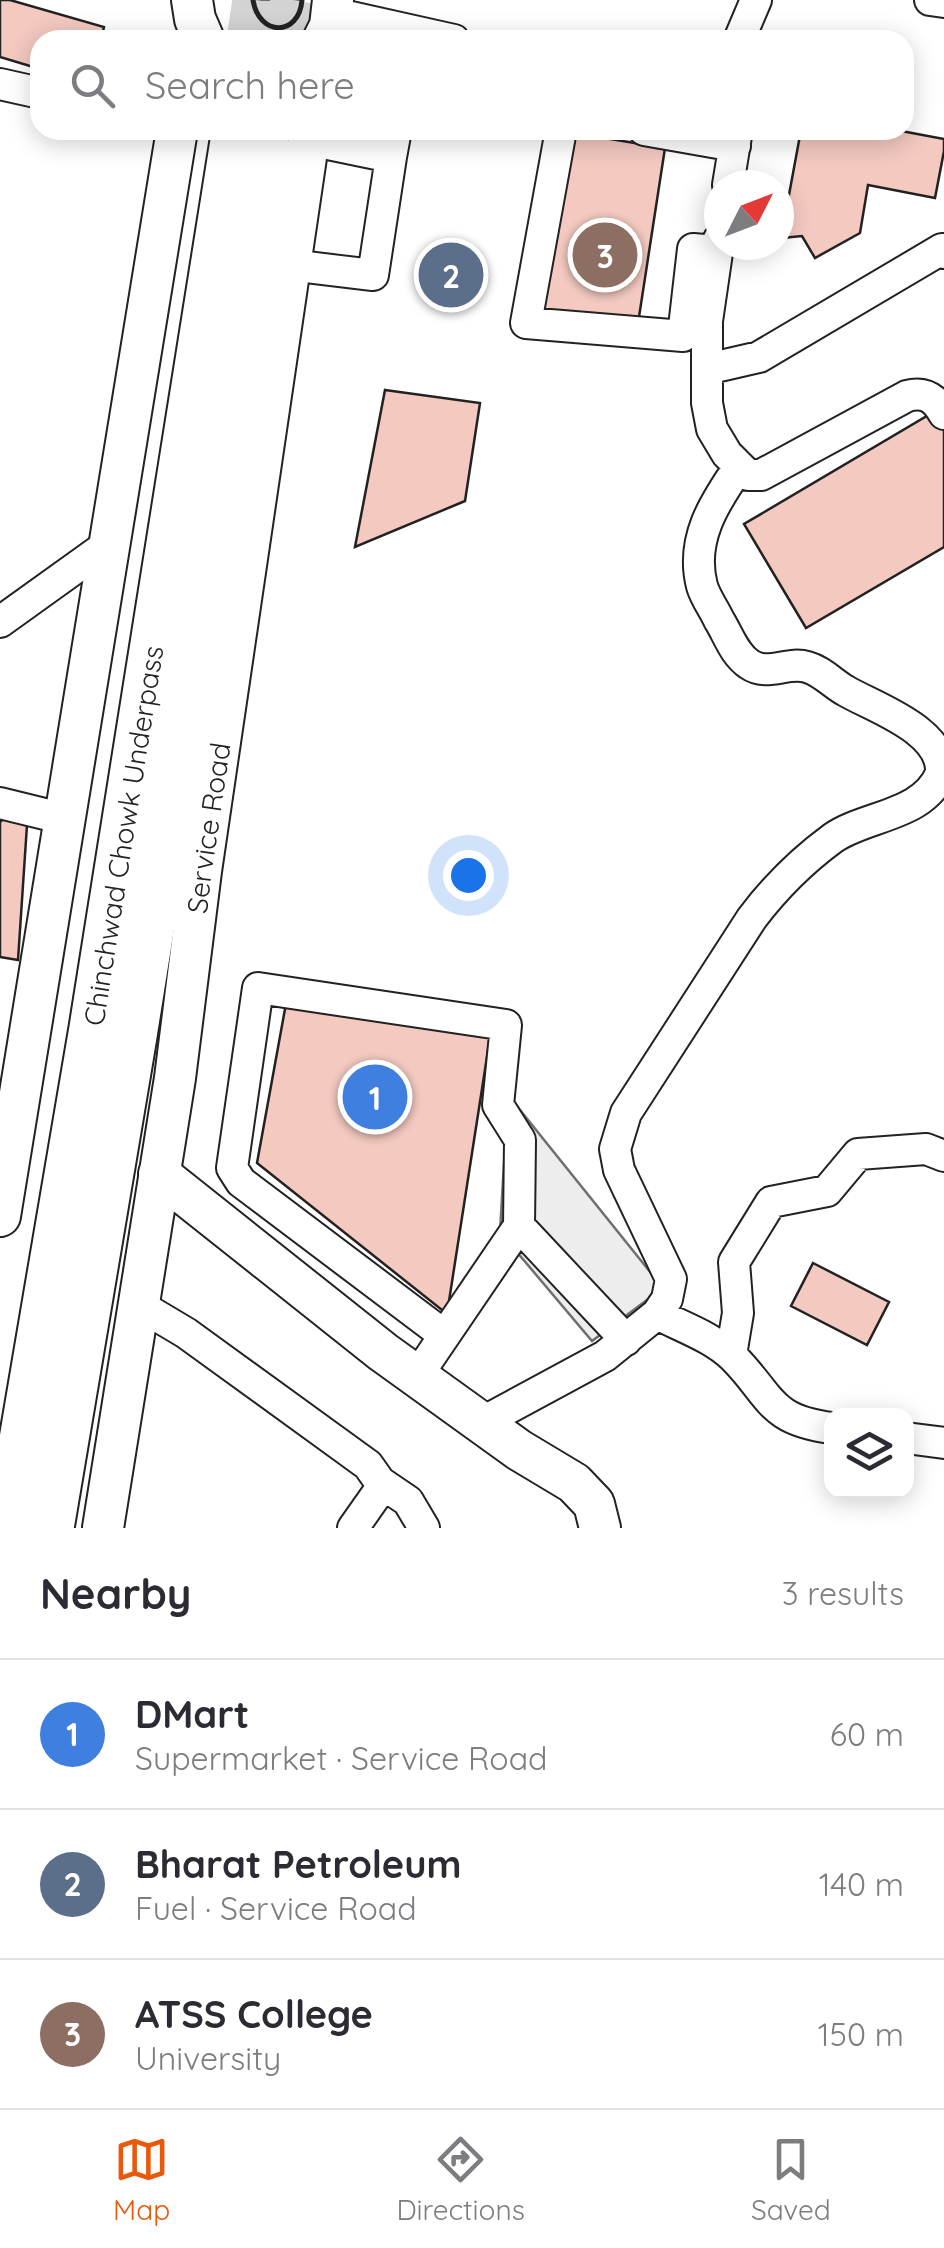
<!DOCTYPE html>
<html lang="en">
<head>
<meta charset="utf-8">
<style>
	body { margin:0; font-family:Quicksand,sans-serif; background:#f7f7f7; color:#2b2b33 }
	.controls { position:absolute; right:30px; bottom:30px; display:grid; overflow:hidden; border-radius:20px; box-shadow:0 5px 25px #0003 }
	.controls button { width:90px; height:90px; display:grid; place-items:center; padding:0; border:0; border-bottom:2px solid #e1e1e2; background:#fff; color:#2b2b33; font:50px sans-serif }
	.compass { position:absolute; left:704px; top:170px; width:90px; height:90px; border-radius:50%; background:#fff; box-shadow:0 5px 25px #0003; rotate:48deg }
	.you { position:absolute; left:468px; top:875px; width:35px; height:35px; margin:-25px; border:8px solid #fff; border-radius:50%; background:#1a73e8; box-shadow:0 0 0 15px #1a73e833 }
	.badge { display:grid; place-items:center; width:65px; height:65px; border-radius:50%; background:#ea580c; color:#fff; font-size:32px; font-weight:700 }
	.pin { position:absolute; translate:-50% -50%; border:5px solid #fff; box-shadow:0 2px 10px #0006 }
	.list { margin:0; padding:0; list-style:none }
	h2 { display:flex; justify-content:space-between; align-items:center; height:130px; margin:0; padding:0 40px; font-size:42px }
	h2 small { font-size:32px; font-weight:400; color:#7c7c81 }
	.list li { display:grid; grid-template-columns:65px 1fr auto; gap:30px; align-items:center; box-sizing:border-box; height:150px; padding:0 40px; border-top:2px solid #e1e1e2 }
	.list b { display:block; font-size:38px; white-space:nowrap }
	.list p { margin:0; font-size:32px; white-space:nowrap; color:#7c7c81 }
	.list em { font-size:32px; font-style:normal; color:#7c7c81 }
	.icon { flex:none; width:55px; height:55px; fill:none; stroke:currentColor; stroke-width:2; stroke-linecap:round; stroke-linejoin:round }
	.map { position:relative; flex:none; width:944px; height:1528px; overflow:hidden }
	.search { position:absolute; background:#fff; box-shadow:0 5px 25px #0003; left:30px; right:30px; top:30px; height:110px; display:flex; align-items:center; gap:25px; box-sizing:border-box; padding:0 35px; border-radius:30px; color:#7c7c81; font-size:38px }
	.sheet { height:580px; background:#fff }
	nav { display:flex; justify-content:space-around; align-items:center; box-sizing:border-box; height:140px; border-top:2px solid #e1e1e2; background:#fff; font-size:28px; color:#7c7c81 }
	nav a { display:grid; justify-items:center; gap:5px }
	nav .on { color:#ea580c }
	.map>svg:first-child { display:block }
	.green { fill:#eee; stroke:#6f6f6f; stroke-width:2.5 }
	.parking { fill:#ededed; stroke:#6f6f6f; stroke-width:2.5 }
	.building { fill:#f3c9c0; stroke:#222; stroke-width:2.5 }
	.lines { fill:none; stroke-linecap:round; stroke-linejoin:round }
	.highway-tunnel { stroke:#d3d3d3; stroke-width:45; stroke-dasharray:45 22; stroke-linecap:butt }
	.minor-casing { stroke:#222; stroke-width:34 }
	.major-casing { stroke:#222; stroke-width:44 }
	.highway-casing { stroke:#222; stroke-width:49 }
	.minor { stroke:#fff; stroke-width:30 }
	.major { stroke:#fff; stroke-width:40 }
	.highway { stroke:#fff; stroke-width:45 }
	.wall { stroke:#222; stroke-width:5 }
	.labels { text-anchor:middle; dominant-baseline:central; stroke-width:8; stroke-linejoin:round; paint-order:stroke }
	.street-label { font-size:28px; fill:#222; stroke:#fff }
</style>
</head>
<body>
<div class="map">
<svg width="944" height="1528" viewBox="0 0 944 1528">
	<rect width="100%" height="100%" fill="#fff"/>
	<path class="green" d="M 253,0 L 302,0 C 299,37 258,37 253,0 Z"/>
	<path class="parking" d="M 508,1095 L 663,1288 L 592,1341 L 500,1232 Z"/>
	<path class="building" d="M 0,0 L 10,0 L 104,27 L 101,40 L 40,40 L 40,69 L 0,57 Z
		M 801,130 L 896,130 L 944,139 L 944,151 L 935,198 L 868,185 L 860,233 L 815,258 L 802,236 L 781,238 Z
		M 568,132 L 665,148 L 637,330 L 537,314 Z
		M 385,390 L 480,403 L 465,501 L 355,547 Z
		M 937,410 L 944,422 L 944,547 L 806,628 L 744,524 Z
		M 8,815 L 27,825 L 18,960 L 0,957 L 0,822 Z
		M 287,998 L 491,1031 L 447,1314 L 257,1163 Z
		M 813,1263 L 889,1302 L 867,1345 L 791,1306 Z"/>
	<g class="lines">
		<path class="highway-tunnel" d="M 249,40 L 255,0
			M 286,40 L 293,0"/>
		<defs>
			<path id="minor" d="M 930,0 L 944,2
				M 333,13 L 454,40
				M 739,40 L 756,0
				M 0,84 L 40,93
				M 561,130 L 526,323 L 683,336 L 693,249 L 717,251
				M 644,130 L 735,146
				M 309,140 L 391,157 L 396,130
				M 728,185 L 737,130
				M 719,239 L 707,321 L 707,403 L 712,429 L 727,454 L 748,475 L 761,475 L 907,396 C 925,391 935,398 944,414
				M 290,265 L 373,275 L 391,157
				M 707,369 L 759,357 L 942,249 L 944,253
				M 0,622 L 110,543
				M 0,803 L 65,819
				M 519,1226 L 626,1340
				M 139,1305 L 186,1333 L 368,1465 L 380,1482 L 379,1491 L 353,1528
				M 657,1314 C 682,1327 712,1337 733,1357 C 772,1396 768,1420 832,1428
				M 731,1355 L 738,1313 L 734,1262 L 771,1202 L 827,1191 L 858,1154 L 926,1149 L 944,1156
				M 417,1376 L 519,1226 L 520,1140 L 498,1105 L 506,1025 L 258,988 L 232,1168 L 241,1182 L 444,1335
				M 481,1423 L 605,1356 L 657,1314 L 667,1299 L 671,1279 L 619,1170 L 615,1149 L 626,1113 L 752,918 C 774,889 803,860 833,838 C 866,815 924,816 941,773 C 944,730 873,707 846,691 C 833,684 822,671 807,667 C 788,661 767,677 749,664 C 734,654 728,634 719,620 C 714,609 705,597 702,586 C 690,540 714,503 739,467
				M 906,1438 L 944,1443
				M 380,1482 L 408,1501 L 424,1528"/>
			<g id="major">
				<path d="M 192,0 L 195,19 L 204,40"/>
				<path d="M 323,40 L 330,26 L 333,0"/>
				<path d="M 159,1174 L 383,1352 L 519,1450 L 574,1483 L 594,1504 L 600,1528"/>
				<path d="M 0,1216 L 177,130"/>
				<path id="s1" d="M 103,1528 L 175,1078 L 201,871 L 310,130"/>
			</g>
			<g id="highway">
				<path id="s2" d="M 7,1528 L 92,1028 L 233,141"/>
				<path d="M 51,1528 L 134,1036 L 214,539 L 267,148"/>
			</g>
		</defs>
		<use href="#minor" class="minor-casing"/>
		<use href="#major" class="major-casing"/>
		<use href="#highway" class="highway-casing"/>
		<use href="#minor" class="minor"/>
		<use href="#major" class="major"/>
		<use href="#highway" class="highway"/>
		<path class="wall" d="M 253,0 C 259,37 299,37 302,0"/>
	</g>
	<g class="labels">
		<g class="street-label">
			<text stroke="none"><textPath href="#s1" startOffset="708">Service Road</textPath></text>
			<text stroke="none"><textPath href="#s2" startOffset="702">Chinchwad Chowk Underpass</textPath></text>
		</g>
	</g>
</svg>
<div class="controls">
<button><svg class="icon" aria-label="layers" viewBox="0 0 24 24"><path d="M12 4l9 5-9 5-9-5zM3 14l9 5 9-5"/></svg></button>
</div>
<svg class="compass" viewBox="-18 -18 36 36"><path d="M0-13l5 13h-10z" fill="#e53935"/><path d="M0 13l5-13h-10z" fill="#7c7c81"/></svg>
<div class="you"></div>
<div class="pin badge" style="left:375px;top:1097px;background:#3f7fe0">1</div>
<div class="pin badge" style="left:451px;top:275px;background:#5c6f8a">2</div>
<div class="pin badge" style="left:605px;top:255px;background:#8d6e63">3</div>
<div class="search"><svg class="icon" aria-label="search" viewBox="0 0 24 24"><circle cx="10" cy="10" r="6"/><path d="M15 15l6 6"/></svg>Search here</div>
</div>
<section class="sheet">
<h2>Nearby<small>3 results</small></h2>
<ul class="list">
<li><span class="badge" style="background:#3f7fe0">1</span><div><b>DMart</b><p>Supermarket · Service Road</p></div><em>60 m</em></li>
<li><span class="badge" style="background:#5c6f8a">2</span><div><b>Bharat Petroleum</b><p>Fuel · Service Road</p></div><em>140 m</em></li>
<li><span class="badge" style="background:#8d6e63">3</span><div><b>ATSS College</b><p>University</p></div><em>150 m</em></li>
</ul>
</section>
<nav>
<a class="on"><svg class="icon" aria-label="map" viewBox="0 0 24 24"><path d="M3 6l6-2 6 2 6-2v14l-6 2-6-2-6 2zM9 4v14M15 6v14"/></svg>Map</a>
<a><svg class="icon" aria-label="directions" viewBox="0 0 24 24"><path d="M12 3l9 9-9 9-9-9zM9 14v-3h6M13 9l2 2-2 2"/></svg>Directions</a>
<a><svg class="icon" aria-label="saved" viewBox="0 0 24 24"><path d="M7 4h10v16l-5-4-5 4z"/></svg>Saved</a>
</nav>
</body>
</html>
